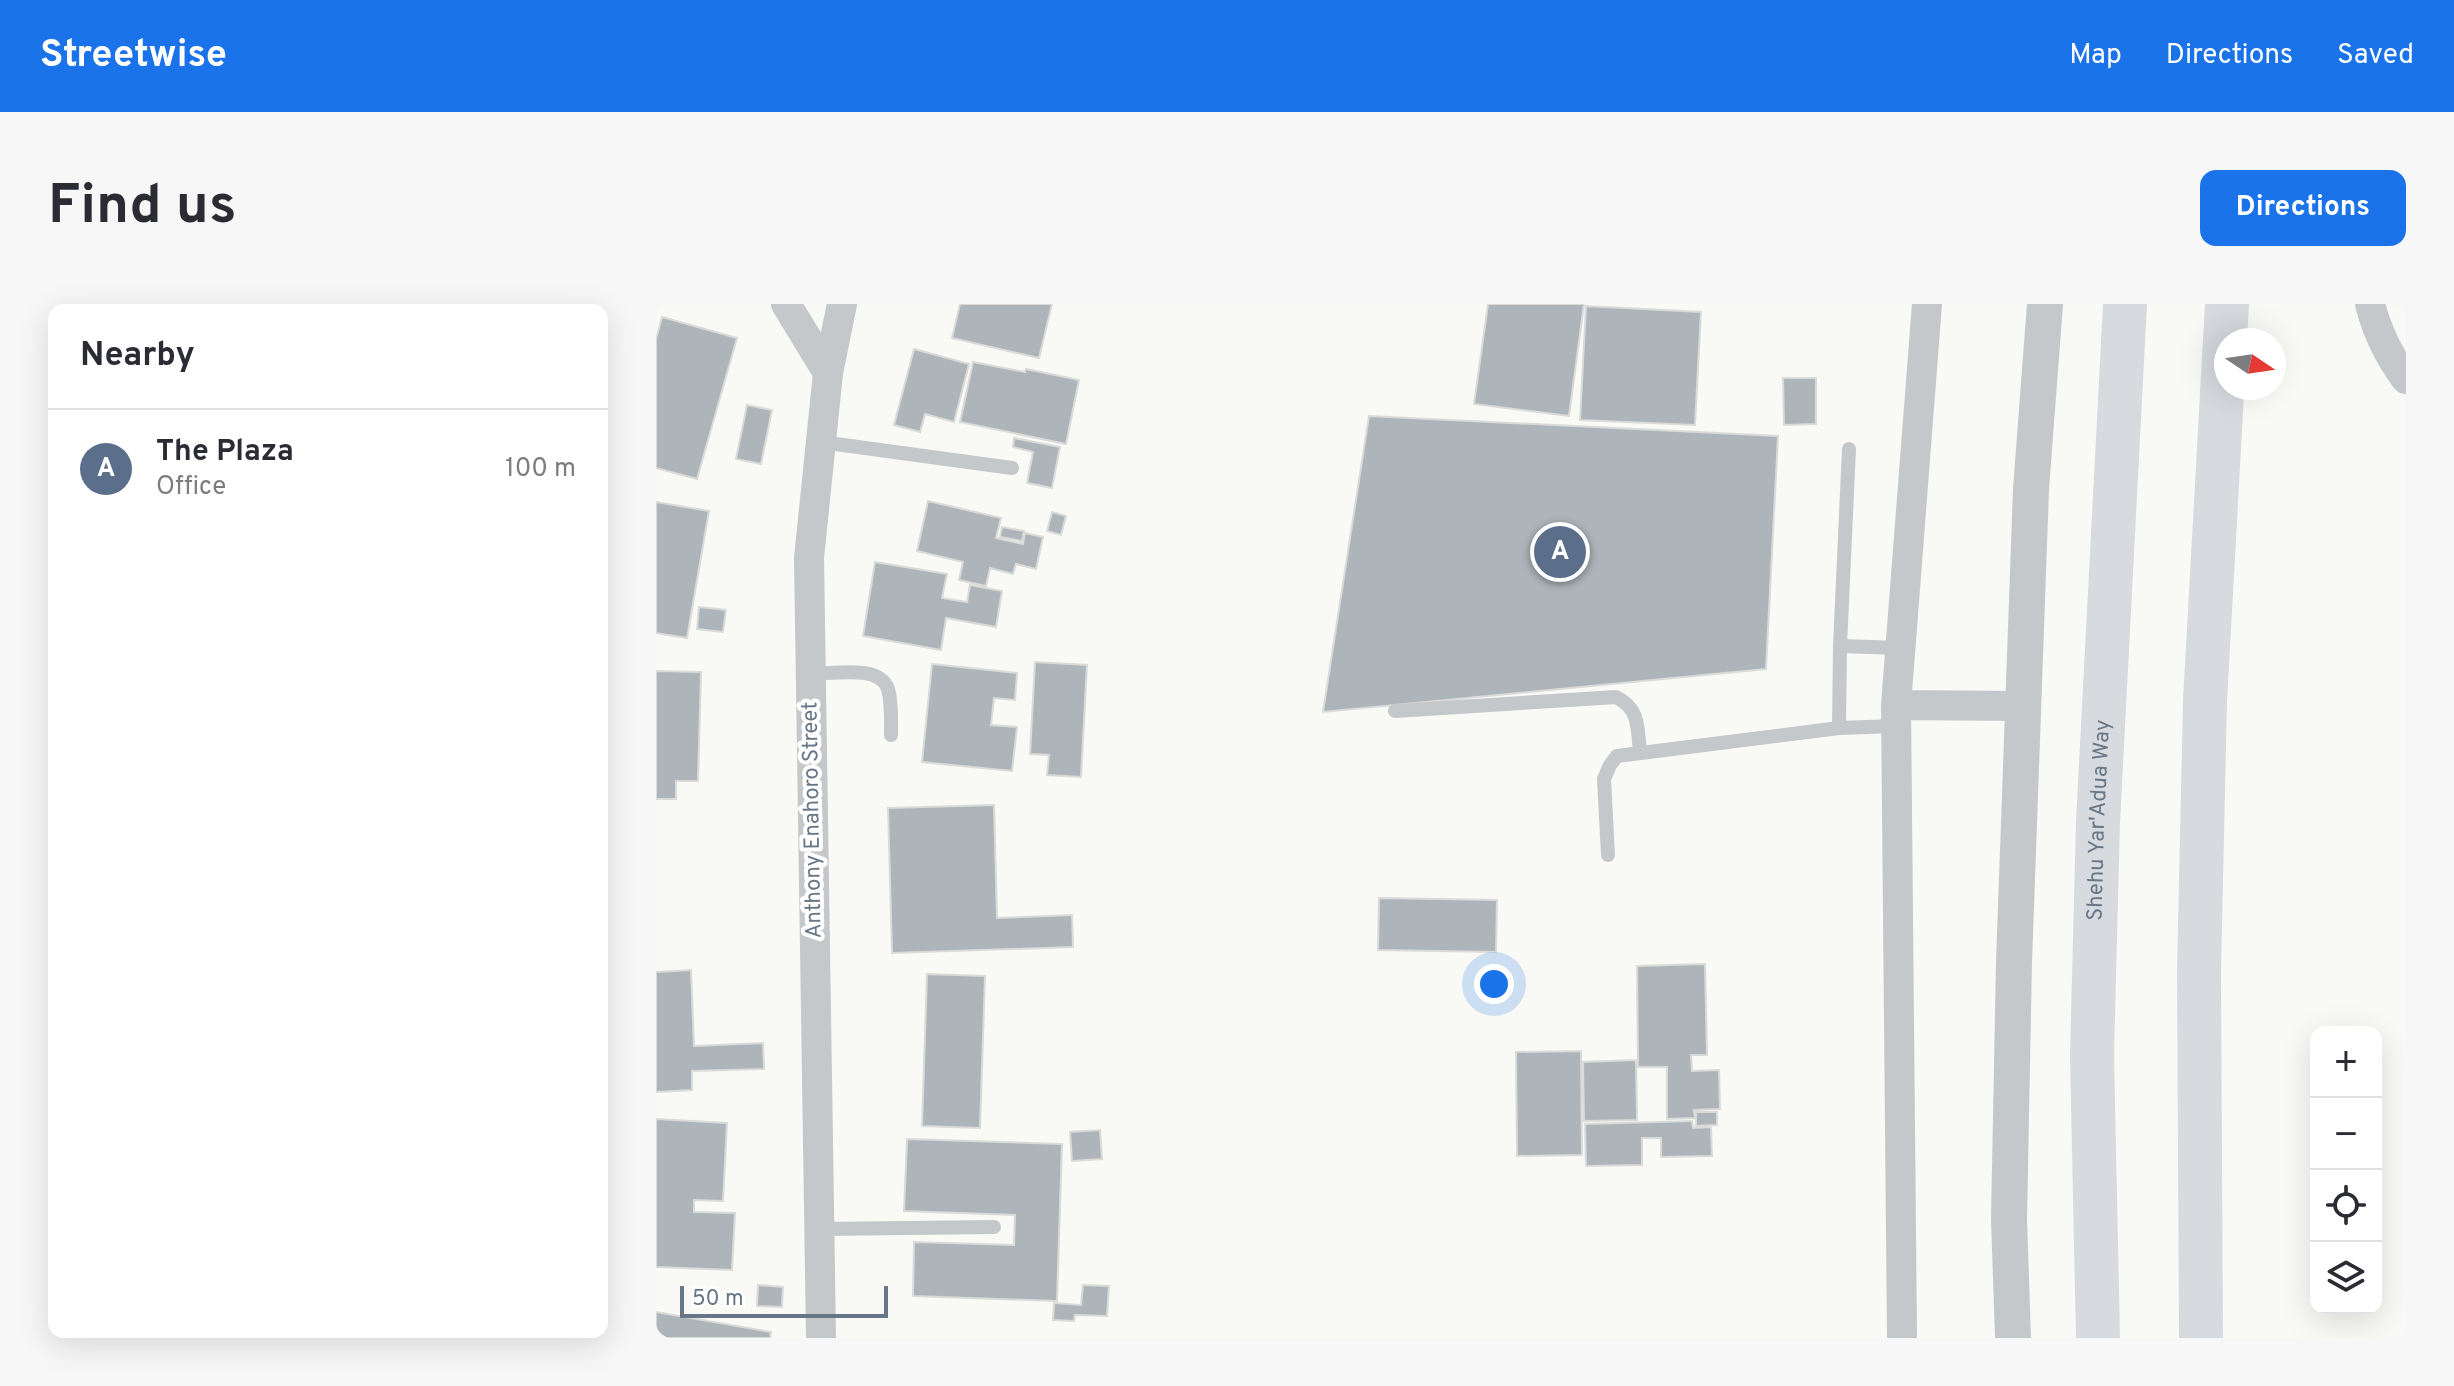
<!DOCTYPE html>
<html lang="en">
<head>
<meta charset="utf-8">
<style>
	body { margin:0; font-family:Overpass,sans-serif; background:#f7f7f7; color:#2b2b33 }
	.controls { position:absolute; right:24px; bottom:24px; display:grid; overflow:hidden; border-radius:16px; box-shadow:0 8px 32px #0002 }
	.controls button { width:72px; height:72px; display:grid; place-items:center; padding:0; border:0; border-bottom:2px solid #e1e1e2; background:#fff; color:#2b2b33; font:40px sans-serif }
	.compass { position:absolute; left:1558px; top:24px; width:72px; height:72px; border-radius:50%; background:#fff; box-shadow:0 8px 32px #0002; rotate:103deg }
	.scale { position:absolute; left:24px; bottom:20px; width:208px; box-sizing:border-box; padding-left:8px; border:4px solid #687787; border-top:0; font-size:22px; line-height:28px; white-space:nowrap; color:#687787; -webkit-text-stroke:6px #fff; paint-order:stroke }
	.you { position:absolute; left:838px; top:680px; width:28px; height:28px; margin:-20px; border:6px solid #fff; border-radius:50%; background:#1a73e8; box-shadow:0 0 0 12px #1a73e833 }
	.badge { display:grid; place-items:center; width:52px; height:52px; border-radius:50%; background:#1a73e8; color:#fff; font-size:26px; font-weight:700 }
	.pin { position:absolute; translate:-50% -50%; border:4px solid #fff; box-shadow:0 2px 8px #0006 }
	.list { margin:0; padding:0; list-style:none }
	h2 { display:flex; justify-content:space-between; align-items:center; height:104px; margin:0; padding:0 32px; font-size:34px }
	h2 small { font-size:26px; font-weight:400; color:#7c7c81 }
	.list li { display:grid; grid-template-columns:52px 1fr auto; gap:24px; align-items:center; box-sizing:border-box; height:120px; padding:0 32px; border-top:2px solid #e1e1e2 }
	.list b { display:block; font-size:30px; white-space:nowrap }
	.list p { margin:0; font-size:26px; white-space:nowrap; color:#7c7c81 }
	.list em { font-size:26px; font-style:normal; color:#7c7c81 }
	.icon { flex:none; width:44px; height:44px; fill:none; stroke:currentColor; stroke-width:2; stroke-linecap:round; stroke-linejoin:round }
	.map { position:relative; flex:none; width:1750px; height:1034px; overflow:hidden; border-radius:16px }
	header { display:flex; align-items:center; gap:48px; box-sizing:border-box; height:112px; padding:0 40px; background:#1a73e8; color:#fff }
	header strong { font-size:38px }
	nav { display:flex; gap:44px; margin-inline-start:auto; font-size:28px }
	.intro { display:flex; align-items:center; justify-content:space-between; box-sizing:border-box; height:192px; padding:0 48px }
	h1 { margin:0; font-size:56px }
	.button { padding:20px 36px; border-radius:16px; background:#1a73e8; color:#fff; font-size:28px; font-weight:700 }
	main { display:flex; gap:48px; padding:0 48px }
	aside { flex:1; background:#fff; border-radius:16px; box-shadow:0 8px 32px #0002 }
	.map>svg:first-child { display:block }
	.building { fill:#adb5bb; stroke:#dadbd8; stroke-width:2 }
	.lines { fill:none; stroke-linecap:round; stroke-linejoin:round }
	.service { stroke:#c4c8cb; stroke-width:14 }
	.minor { stroke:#c4c8cb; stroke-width:30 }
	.tertiary { stroke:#c4c8cb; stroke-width:36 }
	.motorway { stroke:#d7dbdf; stroke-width:44 }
	.labels { text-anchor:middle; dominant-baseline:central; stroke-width:8; stroke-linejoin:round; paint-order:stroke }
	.street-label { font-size:22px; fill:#687787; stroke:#fff }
</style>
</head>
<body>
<header>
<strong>Streetwise</strong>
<nav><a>Map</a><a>Directions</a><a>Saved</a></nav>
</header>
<div class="intro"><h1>Find us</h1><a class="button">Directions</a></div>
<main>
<aside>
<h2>Nearby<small></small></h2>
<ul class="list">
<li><span class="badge" style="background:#5c6f8a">A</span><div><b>The Plaza</b><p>Office</p></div><em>100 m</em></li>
</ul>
</aside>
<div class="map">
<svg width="1750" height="1034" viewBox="0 0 1750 1034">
	<rect width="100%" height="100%" fill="#f9f9f6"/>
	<path class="building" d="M 304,0 L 396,0 L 383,54 L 296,34 Z
		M 832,0 L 928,0 L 913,112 L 818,100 Z
		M 930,2 L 1045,8 L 1039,121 L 924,116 Z
		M 6,13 L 81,34 L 41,175 L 0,164 L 0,35 Z
		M 258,45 L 313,60 L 298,118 L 269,110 L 264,128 L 238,121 Z
		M 317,58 L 369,68 L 370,65 L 423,76 L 410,140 L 304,118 Z
		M 1127,74 L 1160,74 L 1160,120 L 1128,121 Z
		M 91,101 L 116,106 L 105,160 L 80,155 Z
		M 713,112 L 1122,132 L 1110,365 L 667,408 Z
		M 358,134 L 404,143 L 396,184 L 371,179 L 377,148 L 357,143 Z
		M 272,197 L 345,214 L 340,234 L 367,240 L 369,229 L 387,233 L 380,265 L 360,260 L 357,270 L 334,264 L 330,282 L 303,276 L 307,258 L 261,247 Z
		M 0,198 L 53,207 L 31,334 L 0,329 Z
		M 396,208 L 410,212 L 405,231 L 391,227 Z
		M 346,223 L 368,227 L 366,237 L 344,233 Z
		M 219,258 L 291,270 L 286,294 L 311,298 L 314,281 L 346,287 L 340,323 L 290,314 L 285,346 L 207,332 Z
		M 43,303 L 70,306 L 67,328 L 41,325 Z
		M 379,358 L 431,361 L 425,473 L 391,471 L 393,451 L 374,450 Z
		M 276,360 L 361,369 L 359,396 L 338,394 L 335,421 L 361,423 L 356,467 L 266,458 Z
		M 0,367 L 45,368 L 42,477 L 20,477 L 20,495 L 0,495 Z
		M 338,501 L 341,614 L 416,611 L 417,643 L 236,649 L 232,504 Z
		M 723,594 L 841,596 L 840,648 L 722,646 Z
		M 1049,660 L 1051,751 L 1035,751 L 1036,767 L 1063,766 L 1064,805 L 1038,806 L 1039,814 L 1011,815 L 1011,763 L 982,763 L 981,662 Z
		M 35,666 L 38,742 L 107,739 L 108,765 L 36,767 L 36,786 L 0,788 L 0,668 Z
		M 271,670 L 329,672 L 324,824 L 266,822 Z
		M 925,747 L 926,851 L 861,852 L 860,748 Z
		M 980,756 L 981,816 L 928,817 L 927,758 Z
		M 1040,808 L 1061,808 L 1061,821 L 1040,822 Z
		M 0,815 L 71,819 L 67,897 L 38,896 L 38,908 L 79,909 L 76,966 L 0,963 Z
		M 1036,817 L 1037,824 L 1055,823 L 1056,852 L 1005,853 L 1005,834 L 986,834 L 986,861 L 930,862 L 929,820 Z
		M 444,826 L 446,855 L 416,857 L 414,828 Z
		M 251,835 L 406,840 L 401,997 L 257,992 L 258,938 L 358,941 L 359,911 L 248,907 Z
		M 102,981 L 127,983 L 126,1003 L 101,1002 Z
		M 427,981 L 453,982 L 451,1012 L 419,1011 L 418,1017 L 397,1016 L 398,999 L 425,1001 Z
		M 0,1008 L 115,1028 L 114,1034 L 0,1034 Z"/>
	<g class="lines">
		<path class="service" d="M 165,138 L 356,164
			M 1193,145 L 1184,342 L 1244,344
			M 1184,342 L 1183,424 L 1240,422
			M 154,370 C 177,370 223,360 232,385 C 236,399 235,417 235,431
			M 739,407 L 960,393 C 984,405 981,423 984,447
			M 952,551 L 948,475 L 954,461 L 961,452 L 1183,424
			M 164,925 L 338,923"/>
		<path class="minor" d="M 130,0 L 172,69
			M 1714,0 C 1721,28 1733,52 1750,75
			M 1240,401 L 1367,402
			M 165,1034 L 153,254 L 172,69 L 186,0
			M 1246,1034 L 1240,401 L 1271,0"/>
		<path class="tertiary" d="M 1357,1034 L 1353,915 L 1358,658 L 1375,185 L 1389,0"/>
		<g class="motorway">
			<path id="s1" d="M 1442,1034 L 1436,751 L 1442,518 L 1469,0"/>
			<path d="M 1545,1034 L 1543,668 L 1549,397 L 1571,0"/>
		</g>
	</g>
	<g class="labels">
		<g class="street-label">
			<text transform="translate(157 516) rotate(-91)">Anthony Enahoro Street</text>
			<text stroke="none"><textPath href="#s1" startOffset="518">Shehu Yar'Adua Way</textPath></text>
		</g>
	</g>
</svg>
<div class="controls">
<button>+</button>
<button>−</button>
<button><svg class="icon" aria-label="locate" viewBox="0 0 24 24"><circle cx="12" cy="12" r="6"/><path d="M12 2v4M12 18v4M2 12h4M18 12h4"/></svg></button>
<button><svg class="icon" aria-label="layers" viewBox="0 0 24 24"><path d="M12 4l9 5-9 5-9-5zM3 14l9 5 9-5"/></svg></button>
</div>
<svg class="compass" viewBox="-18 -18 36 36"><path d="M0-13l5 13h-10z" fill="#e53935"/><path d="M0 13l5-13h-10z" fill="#7c7c81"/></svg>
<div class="scale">50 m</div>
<div class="you"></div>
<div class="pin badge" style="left:904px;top:248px;background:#5c6f8a">A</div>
</div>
</main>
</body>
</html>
